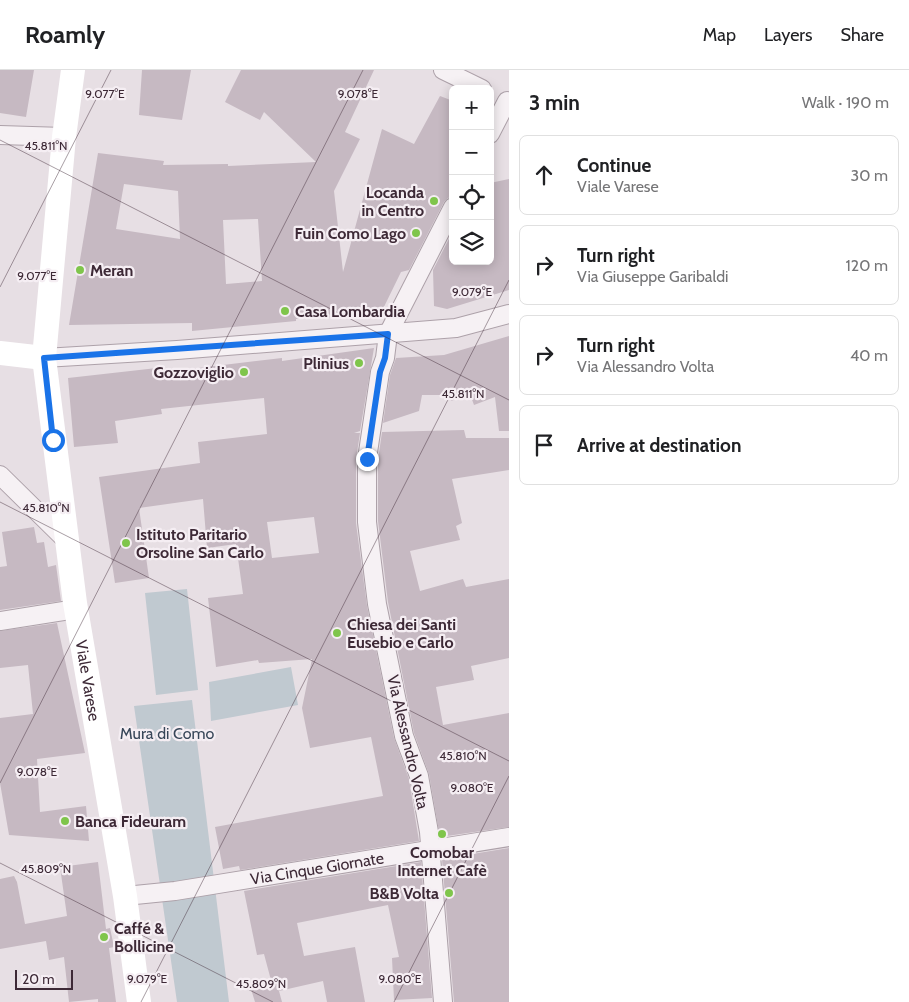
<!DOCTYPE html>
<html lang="en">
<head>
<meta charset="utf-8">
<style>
	body { margin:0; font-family:Cabin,sans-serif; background:#f2f2f2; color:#202124 }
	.controls { position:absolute; right:15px; top:15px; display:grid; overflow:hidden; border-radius:8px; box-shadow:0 2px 12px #0003 }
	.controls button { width:45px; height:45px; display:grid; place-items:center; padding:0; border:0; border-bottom:1px solid #e0e0e0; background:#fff; color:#202124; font:25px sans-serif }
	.scale { position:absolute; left:15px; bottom:12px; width:58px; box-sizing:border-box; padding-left:5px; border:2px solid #3d2936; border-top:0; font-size:14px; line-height:18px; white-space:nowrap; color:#3d2936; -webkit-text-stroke:4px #f5eef3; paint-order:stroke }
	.stop { position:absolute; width:15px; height:15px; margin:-11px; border:4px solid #1a73e8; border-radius:50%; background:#fff }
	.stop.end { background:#1a73e8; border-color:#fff; box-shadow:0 1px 5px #0008 }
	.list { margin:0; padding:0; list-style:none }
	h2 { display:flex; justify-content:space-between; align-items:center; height:65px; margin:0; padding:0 20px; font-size:21px }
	h2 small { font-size:16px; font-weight:400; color:#757577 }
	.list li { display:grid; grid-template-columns:32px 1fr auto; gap:15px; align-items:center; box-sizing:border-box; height:80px; margin:0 10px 10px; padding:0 10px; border:1px solid #e0e0e0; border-radius:8px }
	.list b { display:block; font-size:19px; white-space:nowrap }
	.list p { margin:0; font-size:16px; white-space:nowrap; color:#757577 }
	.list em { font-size:16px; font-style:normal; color:#757577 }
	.icon { flex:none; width:28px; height:28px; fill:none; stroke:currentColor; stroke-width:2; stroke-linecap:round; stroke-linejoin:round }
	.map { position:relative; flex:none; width:509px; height:932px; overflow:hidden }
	header { display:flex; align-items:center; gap:30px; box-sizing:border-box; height:70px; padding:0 25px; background:#fff; border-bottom:1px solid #e0e0e0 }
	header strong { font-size:24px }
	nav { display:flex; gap:28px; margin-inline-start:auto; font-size:18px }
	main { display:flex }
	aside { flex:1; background:#fff }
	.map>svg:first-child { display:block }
	.green { fill:#c0c9d0 }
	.building { fill:#c6b9c2; fill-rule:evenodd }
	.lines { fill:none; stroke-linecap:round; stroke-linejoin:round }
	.street-casing { stroke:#ada1a9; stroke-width:20 }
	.street { stroke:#f6f1f4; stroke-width:18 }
	.secondary { stroke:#fff; stroke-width:24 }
	.route { stroke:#1a73e8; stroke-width:6 }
	.ticks { fill:none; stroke:#3d2936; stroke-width:1; stroke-opacity:0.45 }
	.poi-dot { fill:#7fc54b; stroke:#f5eef3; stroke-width:2 }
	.labels { text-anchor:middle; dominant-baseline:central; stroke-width:4.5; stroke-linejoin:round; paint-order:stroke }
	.poi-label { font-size:16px; font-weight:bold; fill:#3d2936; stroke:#f5eef3; text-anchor:start }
	.street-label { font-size:16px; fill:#3d2936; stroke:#f5eef3 }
	.park-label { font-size:16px; fill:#374658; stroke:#f5eef3 }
	.ticks-label { font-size:12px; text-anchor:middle; fill:#3d2936; stroke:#f5eef3; stroke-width:4.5; stroke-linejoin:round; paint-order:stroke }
</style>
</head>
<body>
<header>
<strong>Roamly</strong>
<nav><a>Map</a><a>Layers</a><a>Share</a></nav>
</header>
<main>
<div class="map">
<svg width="509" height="932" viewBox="0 0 509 932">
	<rect width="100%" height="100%" fill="#e7dfe4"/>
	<path class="green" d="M 187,519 L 198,620 L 156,625 L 145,523 Z
		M 291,597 L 298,635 L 211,651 L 209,612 Z
		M 192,630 L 229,932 L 177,932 L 134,636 Z"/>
	<path class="building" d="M 0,0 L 34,0 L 26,47 L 0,43 Z
		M 142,0 L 191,0 L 182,50 L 139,45 Z
		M 241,0 L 374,0 L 345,62 L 360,69 L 334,121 L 343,202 L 382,59 L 414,74 L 440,26 L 453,31 L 453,126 L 448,128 L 444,132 L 409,200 L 401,202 L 380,245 L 296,249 L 296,251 L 192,261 L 192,253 L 69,255 L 98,83 L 164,91 L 163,95 L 228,94 L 228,96 L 316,92 L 264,42 L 260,50 L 225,32 ZM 124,114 L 178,121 L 180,169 L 116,159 ZM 258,149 L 262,211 L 226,214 L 223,150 Z
		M 509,109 L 509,220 L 447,239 L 434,236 L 433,200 L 453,161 L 453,191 L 490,191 L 490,113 Z
		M 509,266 L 509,361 L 499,361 L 495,327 L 474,335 L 470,324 L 451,331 L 449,325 L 422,325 L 419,341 L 383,353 L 390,305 L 396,288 L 444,285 Z
		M 374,278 L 360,361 L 354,363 L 360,363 L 356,389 L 356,453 L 367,536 L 394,668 L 409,709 L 419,771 L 240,800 L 239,796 L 223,799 L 215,757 L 383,726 L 371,667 L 310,678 L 302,638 L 312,589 L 259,593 L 258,590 L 216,597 L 208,528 L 243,524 L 236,474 L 207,478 L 203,429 L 139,438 L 149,508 L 115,513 L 99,407 L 200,393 L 198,372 L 267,364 L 264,328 L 161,339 L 162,344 L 115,351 L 118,373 L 74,377 L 68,308 L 157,298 L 157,303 L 282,288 L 282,291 ZM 314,447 L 319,483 L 272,488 L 267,452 Z
		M 464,360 L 466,368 L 509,368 L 509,400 L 452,409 L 462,453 L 456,456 L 460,470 L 410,481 L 420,521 L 463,509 L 466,517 L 509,509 L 509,588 L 471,596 L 474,610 L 436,617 L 443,655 L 509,643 L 509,757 L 440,767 L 429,704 L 414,663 L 388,532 L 378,451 L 378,390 L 382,362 Z
		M 34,457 L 37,473 L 44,472 L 48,497 L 56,495 L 61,531 L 0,540 L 0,497 L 7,496 L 2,462 Z
		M 57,553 L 85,683 L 37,689 L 40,742 L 86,736 L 89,771 L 9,765 L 0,713 L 0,648 L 33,644 L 28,595 L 0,598 L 0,561 Z
		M 509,778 L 509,932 L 454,932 L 442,789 Z
		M 98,792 L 106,859 L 110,858 L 114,877 L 109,878 L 116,932 L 98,932 L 98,929 L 69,932 L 64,887 L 49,890 L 46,871 L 0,879 L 0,809 L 14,806 L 17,812 L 25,854 L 67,846 L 60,797 Z
		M 421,792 L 432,928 L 394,930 L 392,888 L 399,887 L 388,835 L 297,853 L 304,886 L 355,877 L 365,932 L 327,932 L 323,911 L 279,921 L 282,932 L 255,932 L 251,919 L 272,914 L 264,884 L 257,885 L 244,821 Z"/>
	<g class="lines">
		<defs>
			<g id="street">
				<path d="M 443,0 L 482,19"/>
				<path d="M 490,64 L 507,31"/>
				<path d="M 0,65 L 64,67"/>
				<path d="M 44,288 L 177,280 L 456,258 L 509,244"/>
				<path d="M 0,405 L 66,470"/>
				<path d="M 0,551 L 76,539"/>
				<path id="s1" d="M 125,826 L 175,821 L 509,767"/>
				<path d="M 443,932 L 429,762 L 419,706 L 404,666 L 377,534 L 367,452 L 367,389 L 380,302 L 385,288 L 388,264 L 453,137"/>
			</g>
		</defs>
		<use href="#street" class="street-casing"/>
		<use href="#street" class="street"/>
		<g class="secondary">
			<path id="s2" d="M 73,0 L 64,67 L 44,288 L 75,533 L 125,826 L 139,932"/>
			<path d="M 0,283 L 44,288"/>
		</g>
	</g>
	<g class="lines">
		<path class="route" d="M 53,370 L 44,288 L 388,264 L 385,288 L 380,302 L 367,389"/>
	</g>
	<path class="ticks" d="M 0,70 L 509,330M 0,217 L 111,0M 0,432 L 509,691M 0,713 L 363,0M 0,793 L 273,932M 141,932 L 509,210M 394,932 L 509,706"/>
	<g class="poi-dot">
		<circle cx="434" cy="131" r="5"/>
		<circle cx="416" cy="163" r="5"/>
		<circle cx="80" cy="200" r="5"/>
		<circle cx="285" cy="241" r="5"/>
		<circle cx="359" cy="293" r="5"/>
		<circle cx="244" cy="302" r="5"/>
		<circle cx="126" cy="473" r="5"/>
		<circle cx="337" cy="563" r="5"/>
		<circle cx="65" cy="751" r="5"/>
		<circle cx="442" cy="764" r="5"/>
		<circle cx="449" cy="823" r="5"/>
		<circle cx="104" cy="867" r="5"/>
	</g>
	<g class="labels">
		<g class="poi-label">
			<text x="424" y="122" text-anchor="end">Locanda<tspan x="424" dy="18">in Centro</tspan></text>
			<text x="406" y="163" text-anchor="end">Fuin Como Lago</text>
			<text x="90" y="200">Meran</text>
			<text x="295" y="241">Casa Lombardia</text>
			<text x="349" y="293" text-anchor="end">Plinius</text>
			<text x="234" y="302" text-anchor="end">Gozzoviglio</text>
			<text x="136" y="464">Istituto Paritario<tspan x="136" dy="18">Orsoline San Carlo</tspan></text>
			<text x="347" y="554">Chiesa dei Santi<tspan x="347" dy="18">Eusebio e Carlo</tspan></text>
			<text x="75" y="751">Banca Fideuram</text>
			<text x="442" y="782" text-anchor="middle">Comobar<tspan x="442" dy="18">Internet Cafè</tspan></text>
			<text x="439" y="823" text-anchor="end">B&amp;B Volta</text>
			<text x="114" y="858">Caffé &amp;<tspan x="114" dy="18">Bollicine</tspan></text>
		</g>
		<g class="street-label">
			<text stroke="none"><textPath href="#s2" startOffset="615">Viale Varese</textPath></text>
			<text transform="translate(408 672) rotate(77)">Via Alessandro Volta</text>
			<text stroke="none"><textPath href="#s1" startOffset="194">Via Cinque Giornate</textPath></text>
		</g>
		<g class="park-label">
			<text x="167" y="663">Mura di Como</text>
		</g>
	</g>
	<g class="ticks-label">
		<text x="105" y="28">9.077°E</text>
		<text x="358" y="28">9.078°E</text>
		<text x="46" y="80">45.811°N</text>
		<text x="37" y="210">9.077°E</text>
		<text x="472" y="226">9.079°E</text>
		<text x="463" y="328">45.811°N</text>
		<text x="46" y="442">45.810°N</text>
		<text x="463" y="690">45.810°N</text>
		<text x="37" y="706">9.078°E</text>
		<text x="472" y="722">9.080°E</text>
		<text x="46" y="803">45.809°N</text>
		<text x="147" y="913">9.079°E</text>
		<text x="400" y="913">9.080°E</text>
		<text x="261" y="918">45.809°N</text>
	</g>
</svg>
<div class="controls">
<button>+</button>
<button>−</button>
<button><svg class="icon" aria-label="locate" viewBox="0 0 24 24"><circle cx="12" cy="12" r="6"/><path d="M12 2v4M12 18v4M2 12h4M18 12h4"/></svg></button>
<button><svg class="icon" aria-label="layers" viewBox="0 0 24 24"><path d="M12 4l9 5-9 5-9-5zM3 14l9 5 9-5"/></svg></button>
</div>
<div class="scale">20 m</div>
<div class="stop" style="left:53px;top:370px"></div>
<div class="stop end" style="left:367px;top:389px"></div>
</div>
<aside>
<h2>3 min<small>Walk · 190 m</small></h2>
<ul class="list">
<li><svg class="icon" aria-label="ahead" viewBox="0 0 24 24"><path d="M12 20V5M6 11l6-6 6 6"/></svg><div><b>Continue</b><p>Viale Varese</p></div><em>30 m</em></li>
<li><svg class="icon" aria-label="right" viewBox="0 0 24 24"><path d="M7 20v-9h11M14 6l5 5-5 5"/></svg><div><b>Turn right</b><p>Via Giuseppe Garibaldi</p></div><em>120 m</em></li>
<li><svg class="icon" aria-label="right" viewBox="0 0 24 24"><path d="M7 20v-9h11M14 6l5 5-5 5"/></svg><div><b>Turn right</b><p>Via Alessandro Volta</p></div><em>40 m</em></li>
<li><svg class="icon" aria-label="arrive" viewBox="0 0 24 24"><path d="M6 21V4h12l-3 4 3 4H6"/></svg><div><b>Arrive at destination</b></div></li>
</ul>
</aside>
</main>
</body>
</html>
